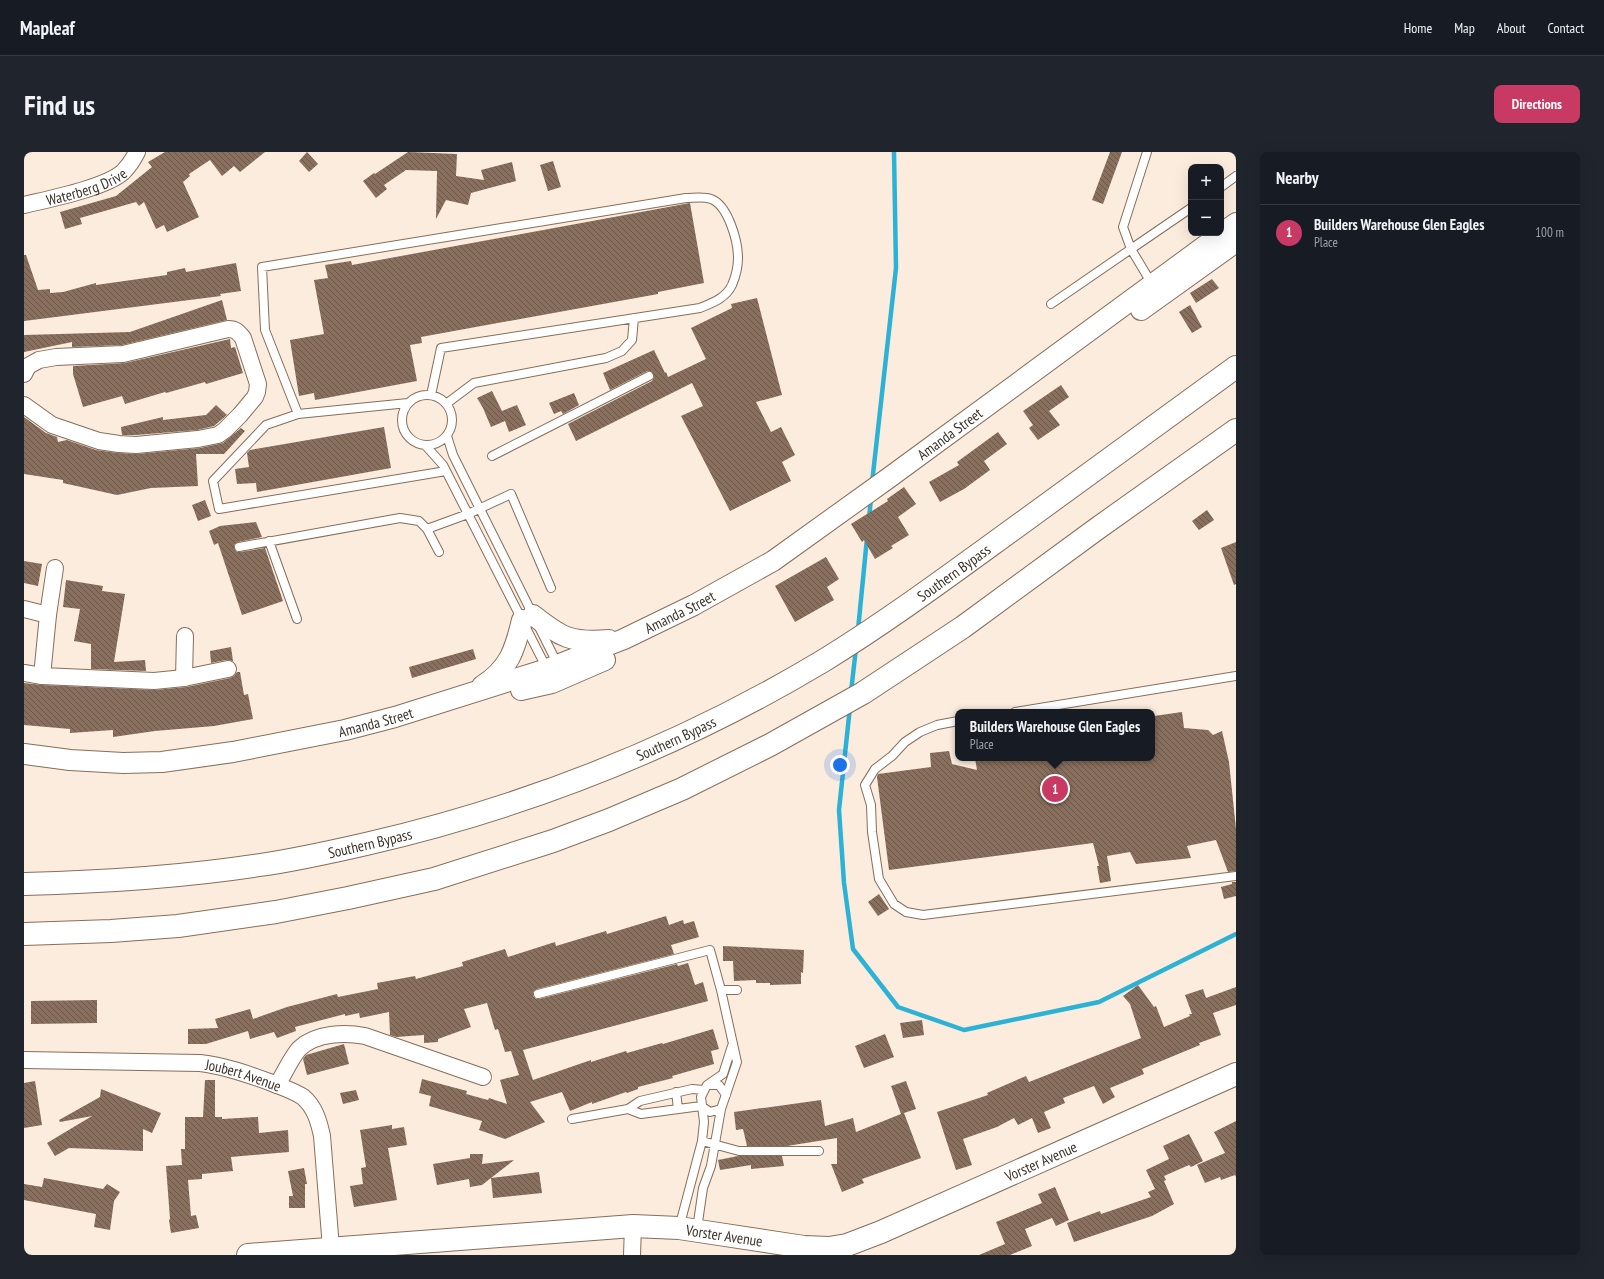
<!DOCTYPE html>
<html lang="en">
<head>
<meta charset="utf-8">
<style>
	body { margin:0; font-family:"PT Sans Narrow",sans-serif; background:#20242c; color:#f1f3f6 }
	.controls { position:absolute; right:12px; top:12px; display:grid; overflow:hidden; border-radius:8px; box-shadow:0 4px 16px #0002 }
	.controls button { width:36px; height:36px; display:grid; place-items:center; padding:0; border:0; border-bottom:1px solid #363941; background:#171b24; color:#f1f3f6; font:20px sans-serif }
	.you { position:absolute; left:816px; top:613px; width:14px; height:14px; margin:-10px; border:3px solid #fff; border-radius:50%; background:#1a73e8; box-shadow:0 0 0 6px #1a73e833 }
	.badge { display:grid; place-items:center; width:26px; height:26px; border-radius:50%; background:#c83a64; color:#fff; font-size:13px; font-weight:700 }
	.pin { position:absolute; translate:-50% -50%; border:2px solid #fff; box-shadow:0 1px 4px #0006 }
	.popup { position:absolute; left:931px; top:557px; width:200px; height:52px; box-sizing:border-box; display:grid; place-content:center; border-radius:8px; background:#171b24; filter:drop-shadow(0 1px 3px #0005); font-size:13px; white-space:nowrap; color:#9ea1a6 }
	.popup b { font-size:15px; color:#f1f3f6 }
	.popup::after { content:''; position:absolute; left:50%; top:100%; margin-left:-8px; border:8px solid transparent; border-top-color:#171b24 }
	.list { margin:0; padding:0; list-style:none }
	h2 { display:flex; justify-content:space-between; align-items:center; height:52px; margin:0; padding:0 16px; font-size:17px }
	h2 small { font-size:13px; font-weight:400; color:#9ea1a6 }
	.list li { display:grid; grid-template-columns:26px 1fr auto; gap:12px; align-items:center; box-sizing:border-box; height:56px; padding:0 16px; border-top:1px solid #363941 }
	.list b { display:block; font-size:15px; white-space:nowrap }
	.list p { margin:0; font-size:13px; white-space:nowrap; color:#9ea1a6 }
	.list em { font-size:13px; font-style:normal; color:#9ea1a6 }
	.map { position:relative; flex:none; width:1212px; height:1103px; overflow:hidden; border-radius:8px }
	header { display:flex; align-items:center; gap:24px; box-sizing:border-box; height:56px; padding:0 20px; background:#171b24; border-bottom:1px solid #363941 }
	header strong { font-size:19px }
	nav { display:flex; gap:22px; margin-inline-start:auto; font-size:14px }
	.intro { display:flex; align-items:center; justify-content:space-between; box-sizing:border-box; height:96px; padding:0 24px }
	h1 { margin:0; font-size:28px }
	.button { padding:10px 18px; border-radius:8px; background:#c83a64; color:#fff; font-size:14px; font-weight:700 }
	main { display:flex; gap:24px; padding:0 24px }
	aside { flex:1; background:#171b24; border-radius:8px; box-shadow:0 4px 16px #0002 }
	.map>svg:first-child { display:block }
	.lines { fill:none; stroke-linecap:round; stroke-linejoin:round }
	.stream { stroke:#2cb2d5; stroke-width:4.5 }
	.building { fill:url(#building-back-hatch) }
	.service-casing { stroke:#856e5a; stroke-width:10 }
	.minor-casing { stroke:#856e5a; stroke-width:18 }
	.tertiary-casing { stroke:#856e5a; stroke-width:22 }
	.secondary-casing { stroke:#856e5a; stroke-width:24 }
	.motorway-casing { stroke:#856e5a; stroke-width:24 }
	.service { stroke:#fff; stroke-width:8 }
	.minor { stroke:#fff; stroke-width:16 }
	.tertiary { stroke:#fff; stroke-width:20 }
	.secondary { stroke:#fff; stroke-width:22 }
	.motorway { stroke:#fff; stroke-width:22 }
	.labels { text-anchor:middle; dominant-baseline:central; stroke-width:4; stroke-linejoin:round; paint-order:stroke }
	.street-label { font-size:15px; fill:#3c322a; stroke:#fcecde }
</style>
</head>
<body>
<header>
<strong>Mapleaf</strong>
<nav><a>Home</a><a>Map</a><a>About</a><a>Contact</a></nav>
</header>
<div class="intro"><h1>Find us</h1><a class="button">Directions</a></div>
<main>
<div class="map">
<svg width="1212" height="1103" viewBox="0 0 1212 1103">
	<defs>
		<pattern id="building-back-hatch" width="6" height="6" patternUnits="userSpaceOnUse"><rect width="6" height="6" fill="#896f5d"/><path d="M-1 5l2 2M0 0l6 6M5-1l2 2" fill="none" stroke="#6b5749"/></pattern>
	</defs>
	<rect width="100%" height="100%" fill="#fcecde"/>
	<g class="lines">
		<path class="stream" d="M 848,331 L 872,116 L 870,0
			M 845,367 L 847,346
			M 834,478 L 843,386
			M 827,540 L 832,496
			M 826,555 L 815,658 L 820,731 L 829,797 L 874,855 L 940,878 L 1075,850 L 1212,782"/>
	</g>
	<path class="building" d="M 141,0 L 241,0 L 216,20 L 210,14 L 198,24 L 186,8 L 165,22 L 166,24 L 159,30 L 175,65 L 143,80 L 140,73 L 132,77 L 120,50 L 115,54 L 112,50 L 56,66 L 58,72 L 41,77 L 36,60 L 92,44 L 128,15 L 124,10 Z
		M 283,0 L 294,12 L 285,20 L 275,9 Z
		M 384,0 L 433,2 L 432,24 L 460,28 L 457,18 L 488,10 L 492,29 L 447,41 L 444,53 L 422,48 L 412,67 L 413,19 L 382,18 L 360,33 L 363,37 L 352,46 L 339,29 L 350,21 L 351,22 Z
		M 1086,0 L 1098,0 L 1079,52 L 1068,48 Z
		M 529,9 L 537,35 L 524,39 L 516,13 Z
		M 666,51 L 680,131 L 634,140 L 634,142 L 397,185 L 398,191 L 386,193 L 393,229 L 291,248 L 290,241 L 275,244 L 266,188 L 300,182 L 290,128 L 304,126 L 301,113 L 327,109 L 328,113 Z
		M 0,103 L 2,103 L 14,138 L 26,137 L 26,141 L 39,140 L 72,131 L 72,133 L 143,123 L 143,120 L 161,116 L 162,120 L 212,111 L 217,139 L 196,142 L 197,144 L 0,169 Z
		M 1188,127 L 1195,136 L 1172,151 L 1166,141 Z
		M 733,146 L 758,243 L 732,250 L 747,280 L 757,275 L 771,303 L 758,310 L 767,329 L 706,359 L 657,264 L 679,254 L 668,231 L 552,289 L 544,272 L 628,229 L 630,225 L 628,220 L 623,219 L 586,238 L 579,221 L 630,198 L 641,221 L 642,220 L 644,225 L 682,207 L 667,176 L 708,156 L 707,152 Z
		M 198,148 L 203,168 L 98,193 L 48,195 L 48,190 L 0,200 L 0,183 L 106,180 Z
		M 1166,153 L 1178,175 L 1168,181 L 1155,160 Z
		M 206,187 L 207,196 L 211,195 L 219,221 L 182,232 L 181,230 L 142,241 L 141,240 L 101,252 L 98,244 L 59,255 L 49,222 L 49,214 L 101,211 Z
		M 1037,233 L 1045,245 L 1025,259 L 1036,273 L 1014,288 L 1005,276 L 1009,273 L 999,259 Z
		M 468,239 L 478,259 L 493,253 L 502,273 L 485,280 L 481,269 L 467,275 L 459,256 L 453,246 Z
		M 550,241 L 555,253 L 539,262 L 537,259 L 530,262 L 525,251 Z
		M 192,253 L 203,263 L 190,274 L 173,278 L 112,283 L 98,283 L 97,275 L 139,265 L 139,268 L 182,263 Z
		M 0,265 L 22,281 L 33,285 L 34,290 L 43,288 L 72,298 L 94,301 L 113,302 L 176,296 L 199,291 L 217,276 L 221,279 L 200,302 L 172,302 L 174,334 L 127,336 L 93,343 L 39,331 L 39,328 L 0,322 Z
		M 360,275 L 367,316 L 233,340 L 232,331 L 213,332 L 211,317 L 225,315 L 223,301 L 226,298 Z
		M 974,280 L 983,292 L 960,309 L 966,318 L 940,337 L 916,350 L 905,330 L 935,313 L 933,310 Z
		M 880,335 L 892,352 L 874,365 L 885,383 L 867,394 L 869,396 L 851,407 L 840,388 L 838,390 L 827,372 L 864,349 L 863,347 Z
		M 181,348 L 187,364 L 174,369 L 168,353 Z
		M 1183,358 L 1190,368 L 1175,378 L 1168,369 Z
		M 232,370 L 238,385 L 214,390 L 210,393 L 210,396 L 213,400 L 216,400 L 241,396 L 259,449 L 218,463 L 194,391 L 190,393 L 185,379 L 196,374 Z
		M 1212,390 L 1212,432 L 1210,433 L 1197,396 Z
		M 802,405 L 815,427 L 803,435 L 810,448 L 771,470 L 751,434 Z
		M 0,409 L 18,412 L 14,434 L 0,431 Z
		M 42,428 L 79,434 L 78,439 L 101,442 L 90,510 L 121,508 L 122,519 L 67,517 L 67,492 L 50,489 L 56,457 L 39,455 Z
		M 207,495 L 209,509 L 202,508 L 187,511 L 186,499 Z
		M 449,497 L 452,507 L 388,526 L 385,515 Z
		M 213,520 L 216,520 L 220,543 L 224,542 L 229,567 L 190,574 L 131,579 L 89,585 L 89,578 L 46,581 L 46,577 L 0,573 L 0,531 L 18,533 L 131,538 L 162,535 L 206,526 L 210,524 Z
		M 1158,560 L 1160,576 L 1184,578 L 1189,583 L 1198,579 L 1205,610 L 1212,677 L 1212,719 L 1204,720 L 1192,688 L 1163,694 L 1167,706 L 1112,712 L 1106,700 L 1083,704 L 1087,729 L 1076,731 L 1073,714 L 1075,714 L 1069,691 L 865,718 L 853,625 L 854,622 L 907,615 L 906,601 L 925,599 L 928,612 L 953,618 L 951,606 L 1128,606 L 1128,574 L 1131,574 L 1130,564 Z
		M 1208,730 L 1212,730 L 1212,744 L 1200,747 L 1197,735 L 1208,732 Z
		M 855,742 L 865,757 L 854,764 L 844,750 Z
		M 642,764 L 645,773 L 659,768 L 660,772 L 670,769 L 675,785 L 647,793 L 650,802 L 513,837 L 509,840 L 509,844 L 512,847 L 515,847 L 653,812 L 654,814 L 664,811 L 671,833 L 679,830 L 684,849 L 499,898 L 509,928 L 567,908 L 567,910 L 602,899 L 603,901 L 638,891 L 639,892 L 689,877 L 695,897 L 687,899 L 690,912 L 648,924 L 649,926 L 614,935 L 614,937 L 603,941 L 602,940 L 568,952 L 568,950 L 546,959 L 538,940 L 506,950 L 521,970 L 481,987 L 455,978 L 458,969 L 405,954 L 407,944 L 395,941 L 398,927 L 443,939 L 442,942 L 464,948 L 465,946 L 483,952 L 476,928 L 495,923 L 487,899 L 481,900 L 474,877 L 471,878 L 463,851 L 440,857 L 447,875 L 414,887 L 414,890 L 400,891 L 400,883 L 372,885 L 366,883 L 365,860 L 336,866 L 335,861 L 321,864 L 321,862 L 271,875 L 272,879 L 253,886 L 250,880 L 226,887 L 224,879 L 182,892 L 164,892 L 164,877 L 194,876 L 191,867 L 226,857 L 229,867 L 263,855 L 313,842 L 314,845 L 354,837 L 353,831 L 391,824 L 392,827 L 439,814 L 438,810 L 481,797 L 484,805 L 531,790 L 532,794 L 582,779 L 583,782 Z
		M 699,794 L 780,798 L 779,821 L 777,820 L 777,832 L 746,833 L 746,831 L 732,831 L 732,828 L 710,829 L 709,809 L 699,809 Z
		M 1114,833 L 1130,855 L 1132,854 L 1140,875 L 1166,864 L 1165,862 L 1168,862 L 1161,843 L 1179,837 L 1182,846 L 1212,835 L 1212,853 L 1189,861 L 1197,883 L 1175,891 L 1176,893 L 1118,917 L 1120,922 L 1086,936 L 1091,945 L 1079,952 L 1070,934 L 1039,946 L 1041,951 L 1020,960 L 1027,976 L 1014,981 L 1008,966 L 994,973 L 990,966 L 973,975 L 939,987 L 948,1013 L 932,1018 L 913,960 L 964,943 L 963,941 L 1002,924 L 1005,930 L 1117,886 L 1106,852 L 1099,844 Z
		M 73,848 L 73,871 L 7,872 L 7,849 Z
		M 898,868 L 900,883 L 879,886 L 876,871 Z
		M 861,882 L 870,905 L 840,916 L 831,894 Z
		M 320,892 L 325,912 L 283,923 L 279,907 L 282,903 Z
		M 181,928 L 191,928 L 191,965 L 198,965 L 198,967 L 234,965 L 235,981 L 264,978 L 265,1000 L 207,1005 L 209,1019 L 178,1022 L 178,1027 L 164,1028 L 167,1064 L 172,1063 L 175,1076 L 147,1081 L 145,1068 L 146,1067 L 142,1014 L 158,1013 L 157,997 L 161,997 L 161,965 L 179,965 Z
		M 11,929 L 18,973 L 0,976 L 0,931 Z
		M 882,929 L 892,957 L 880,961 L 897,1006 L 838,1027 L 840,1031 L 818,1040 L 807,1012 L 813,1012 L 813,986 L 763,994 L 723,994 L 719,977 L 712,978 L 710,960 L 797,948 L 801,974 L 829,966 L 832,980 L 877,962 L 867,934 Z
		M 77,937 L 137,961 L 128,981 L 119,977 L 119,999 L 45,996 L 31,1004 L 23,991 L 68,964 L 36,970 L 35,968 L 76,945 Z
		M 332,938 L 335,948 L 319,952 L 316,941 Z
		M 1212,969 L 1212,1025 L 1211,1023 L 1197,1028 L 1196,1025 L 1181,1031 L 1173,1013 L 1201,1001 L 1190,980 Z
		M 368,973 L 368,977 L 380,975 L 383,993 L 364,996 L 373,1048 L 330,1055 L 326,1034 L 339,1032 L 337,1016 L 342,1015 L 336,978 Z
		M 1165,982 L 1179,1009 L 1167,1015 L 1165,1013 L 1140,1024 L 1142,1028 L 1140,1029 L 1150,1052 L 1128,1064 L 1050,1090 L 1043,1071 L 1076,1059 L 1077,1062 L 1127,1045 L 1124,1040 L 1131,1037 L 1122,1018 L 1145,1007 L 1139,994 Z
		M 446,1002 L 459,1002 L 458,1012 L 490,1008 L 467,1026 L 515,1020 L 518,1041 L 469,1046 L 467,1026 L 458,1033 L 446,1035 L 445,1027 L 413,1033 L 409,1012 L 446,1006 Z
		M 714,1004 L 758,1004 L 760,1014 L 727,1017 L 727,1013 L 696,1018 L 694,1008 Z
		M 280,1016 L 283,1032 L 281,1032 L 281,1056 L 265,1056 L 265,1044 L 269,1044 L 264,1019 Z
		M 20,1026 L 79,1037 L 83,1032 L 96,1040 L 90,1049 L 86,1078 L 70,1075 L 72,1062 L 0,1048 L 0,1032 L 18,1035 Z
		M 1031,1035 L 1045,1068 L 1032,1074 L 1028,1066 L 1001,1077 L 1008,1094 L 986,1103 L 955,1103 L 981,1092 L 972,1070 L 1018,1051 L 1014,1042 Z"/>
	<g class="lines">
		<defs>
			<path id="service" d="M 1197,35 L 1212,24
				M 1128,132 L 1107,97 L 1167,56
				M 1027,152 L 1107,97 L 1099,75 L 1123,0
				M378 268a25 25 0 1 1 50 0a25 25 0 1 1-50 0Z
				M 384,251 L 274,262 L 242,273 L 189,329 L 195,357 L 422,319
				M 422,252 L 450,231 L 582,206 L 598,199 L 608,188 L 610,166
				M 274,262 L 241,178 L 238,115 L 662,46 C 669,46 680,44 687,47 C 704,53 714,89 714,106 C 714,114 711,126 708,133 C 702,146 688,151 676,156 L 417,196 L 407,243
				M 423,284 L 429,303 L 509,463
				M 402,294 L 419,313 L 523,517
				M 468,304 L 625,224
				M 245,389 L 273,467
				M 215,395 L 376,366 L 395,369 L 403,377
				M 415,400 L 403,377 L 444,362 L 487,342 L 527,436
				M 515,475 L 534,513
				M 991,560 L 1212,524
				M 934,569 L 913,573 L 896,580 L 881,590 L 868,604 L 851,617 L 841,633 L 847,653 L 848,680 L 855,727 L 870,752 L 882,760 L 899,763 L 1212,724
				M 697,838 L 713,838
				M 514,842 L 686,798 L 697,838 L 713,910 L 697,957 L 687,1014 L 679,1036 L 673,1077
				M 684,933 L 695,933 L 702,943
				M 680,938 L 668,937 L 616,949 L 604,957 L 617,962 L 677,954 L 686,960 L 697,957
				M 652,940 L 654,957
				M 548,967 L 604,957
				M 678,989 L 715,999 L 795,999
				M 655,1076 L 678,989 L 680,970 L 677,945 L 683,933 L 699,922 L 708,894"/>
			<g id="minor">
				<path id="s1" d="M 0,53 C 25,47 81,36 99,20 C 105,14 109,8 113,0"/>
				<path d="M 0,222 L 4,214 L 15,208 L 32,205 L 99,202 L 204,177 C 212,177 214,180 219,186 L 234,232 L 233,240 L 231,245 L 216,263 L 201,278 L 194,283 L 174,287 L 112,293 L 95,292 L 75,289 L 28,273 L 0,253"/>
				<path d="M 0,457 L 24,463 L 18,524 L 130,529 L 160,526 L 204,517"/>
				<path d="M 24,463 L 31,416"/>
				<path d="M 0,521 L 18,524"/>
				<path d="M 160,526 L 161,484"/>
				<path id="s2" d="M 0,908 L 176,911 C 201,914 224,922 248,931 C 258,935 270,939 279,945 C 291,955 295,970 298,984 L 307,1096"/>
				<path d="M 253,933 C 259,924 269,902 276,896 C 292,881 321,880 341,884 L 459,925"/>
				<path d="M 608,1103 L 609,1074"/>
			</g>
			<g id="tertiary">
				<path d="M 1117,158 L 1212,90"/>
				<path d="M 509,463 C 538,486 547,491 585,488"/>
				<path d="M 458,534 C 485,517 491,498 498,468"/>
				<path d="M 497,538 L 528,531 L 581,508"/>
				<path id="s3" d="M 0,602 L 46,608 L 99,611 L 138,610 L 209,600 L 321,578 L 371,565 L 523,517 L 600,487 L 670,453 L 749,409 L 866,325 L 1212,71"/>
			</g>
			<g id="secondary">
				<path id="s4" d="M 224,1103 L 609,1074 L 655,1076 L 780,1095 L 805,1096 L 823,1093 L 857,1080 L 1212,922"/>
			</g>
			<g id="motorway">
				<path id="s5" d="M 0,732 C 79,730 158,725 236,713 C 272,708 307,700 342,692 C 502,655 657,594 799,509 C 864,469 926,423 988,378 C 1063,324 1137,269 1212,215"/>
				<path d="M 0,782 L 87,779 L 154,774 L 252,760 L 324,746 L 410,727 L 529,689 L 585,668 L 658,637 L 746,593 L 839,541 L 939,475 L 1074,376 L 1212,278"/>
			</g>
		</defs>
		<use href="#service" class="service-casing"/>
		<use href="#minor" class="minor-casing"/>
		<use href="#tertiary" class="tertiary-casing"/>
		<use href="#secondary" class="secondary-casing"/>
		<use href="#motorway" class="motorway-casing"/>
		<use href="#service" class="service"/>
		<use href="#minor" class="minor"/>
		<use href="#tertiary" class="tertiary"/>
		<use href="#secondary" class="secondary"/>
		<use href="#motorway" class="motorway"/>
	</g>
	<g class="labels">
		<g class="street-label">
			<text stroke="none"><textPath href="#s1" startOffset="65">Waterberg Drive</textPath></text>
			<text stroke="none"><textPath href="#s3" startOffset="1004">Amanda Street</textPath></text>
			<text stroke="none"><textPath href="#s5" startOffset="997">Southern Bypass</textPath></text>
			<text stroke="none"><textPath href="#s3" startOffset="680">Amanda Street</textPath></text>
			<text stroke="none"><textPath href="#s3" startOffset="356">Amanda Street</textPath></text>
			<text stroke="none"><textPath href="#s5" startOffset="673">Southern Bypass</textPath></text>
			<text stroke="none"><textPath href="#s5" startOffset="349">Southern Bypass</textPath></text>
			<text stroke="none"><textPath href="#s2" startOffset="221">Joubert Avenue</textPath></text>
			<text stroke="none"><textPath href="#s4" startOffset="813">Vorster Avenue</textPath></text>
			<text stroke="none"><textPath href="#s4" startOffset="478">Vorster Avenue</textPath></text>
		</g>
	</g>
</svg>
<div class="controls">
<button>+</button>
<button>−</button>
</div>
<div class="you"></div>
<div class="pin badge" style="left:1031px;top:637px">1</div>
<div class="popup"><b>Builders Warehouse Glen Eagles</b>Place</div>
</div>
<aside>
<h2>Nearby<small></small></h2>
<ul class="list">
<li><span class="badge">1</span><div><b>Builders Warehouse Glen Eagles</b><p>Place</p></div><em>100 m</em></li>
</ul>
</aside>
</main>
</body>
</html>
